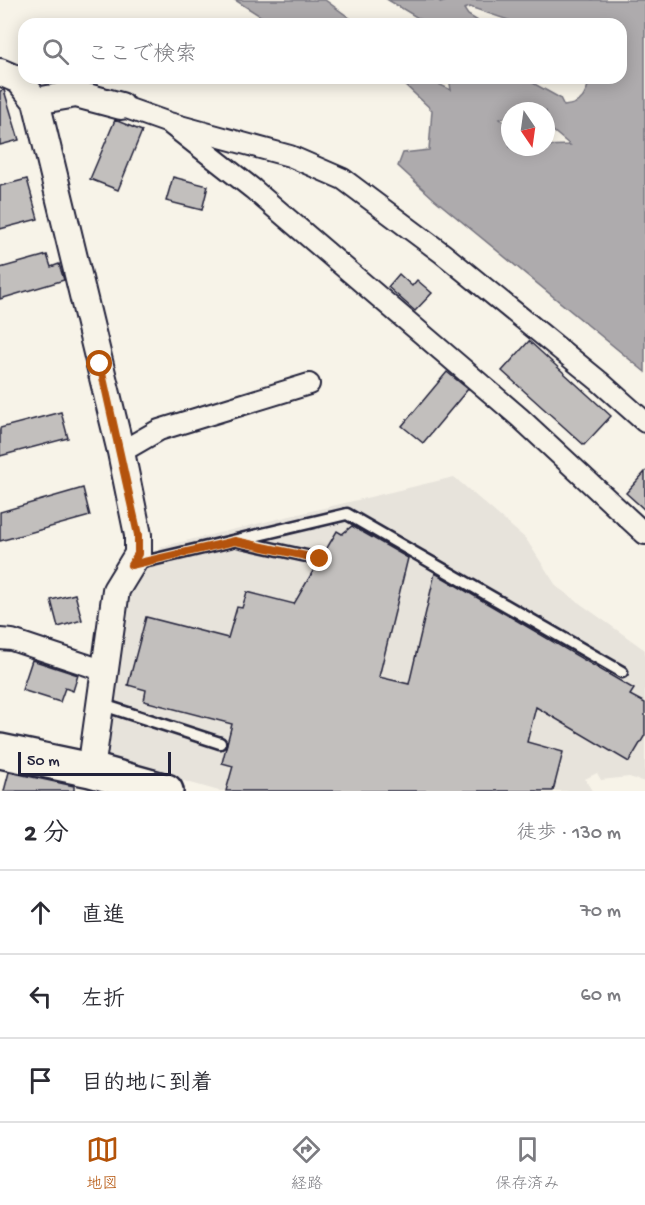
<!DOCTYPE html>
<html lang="ja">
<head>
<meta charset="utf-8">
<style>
	body { margin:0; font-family:"Gochi Hand","Klee One",sans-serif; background:#f7f7f7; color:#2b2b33 }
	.compass { position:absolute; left:501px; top:102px; width:54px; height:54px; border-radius:50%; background:#fff; box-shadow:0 3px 15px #0003; rotate:167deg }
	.scale { position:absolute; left:18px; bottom:15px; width:153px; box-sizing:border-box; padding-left:6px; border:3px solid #22223b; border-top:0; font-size:16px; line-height:21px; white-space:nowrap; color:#22223b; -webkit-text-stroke:4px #f7f3e8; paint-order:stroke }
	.stop { position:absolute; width:18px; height:18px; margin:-14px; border:4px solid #b45309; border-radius:50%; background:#fff }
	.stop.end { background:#b45309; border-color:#fff; box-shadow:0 2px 6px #0008 }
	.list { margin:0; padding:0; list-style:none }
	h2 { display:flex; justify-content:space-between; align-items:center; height:78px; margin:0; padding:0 24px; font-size:26px }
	h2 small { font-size:20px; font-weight:400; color:#7c7c81 }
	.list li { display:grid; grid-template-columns:39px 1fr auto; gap:18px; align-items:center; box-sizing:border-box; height:84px; padding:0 24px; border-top:2px solid #e1e1e2 }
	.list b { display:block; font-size:22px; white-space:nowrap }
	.list em { font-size:20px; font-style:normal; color:#7c7c81 }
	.icon { flex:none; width:33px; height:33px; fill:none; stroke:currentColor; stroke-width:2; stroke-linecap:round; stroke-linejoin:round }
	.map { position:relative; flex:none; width:645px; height:791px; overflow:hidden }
	.search { position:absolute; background:#fff; box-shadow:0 3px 15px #0003; left:18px; right:18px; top:18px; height:66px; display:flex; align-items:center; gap:15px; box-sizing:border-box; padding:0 21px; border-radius:18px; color:#7c7c81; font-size:22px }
	.sheet { height:330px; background:#fff }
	nav { display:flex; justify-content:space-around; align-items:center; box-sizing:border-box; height:84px; border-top:2px solid #e1e1e2; background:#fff; font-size:16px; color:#7c7c81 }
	nav a { display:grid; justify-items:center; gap:3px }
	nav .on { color:#b45309 }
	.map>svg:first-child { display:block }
	.built { fill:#e7e3db }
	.water { fill:#aeabad; stroke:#76747f; stroke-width:1.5; fill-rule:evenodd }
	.building { fill:#c2bfbd; stroke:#22223b; stroke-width:1.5 }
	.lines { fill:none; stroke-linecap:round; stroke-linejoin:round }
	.service-casing { stroke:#22223b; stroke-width:15 }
	.minor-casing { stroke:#22223b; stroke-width:24 }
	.tertiary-casing { stroke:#22223b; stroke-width:30 }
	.trunk-casing { stroke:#22223b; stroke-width:38 }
	.service { stroke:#f7f3e8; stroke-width:10 }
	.minor { stroke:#f7f3e8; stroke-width:20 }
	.tertiary { stroke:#f7f3e8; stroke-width:26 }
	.trunk { stroke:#f7f3e8; stroke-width:33 }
	.route { stroke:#b45309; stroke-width:8 }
</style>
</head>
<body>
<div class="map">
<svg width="645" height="791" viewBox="0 0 645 791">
	<rect width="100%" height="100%" fill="#f7f3e8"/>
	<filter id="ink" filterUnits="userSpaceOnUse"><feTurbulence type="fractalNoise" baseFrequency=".0167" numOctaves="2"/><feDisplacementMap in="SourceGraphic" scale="12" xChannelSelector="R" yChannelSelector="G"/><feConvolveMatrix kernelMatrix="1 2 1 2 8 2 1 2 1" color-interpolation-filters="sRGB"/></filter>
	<g filter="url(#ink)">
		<path class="built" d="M 454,477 L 526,539 L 557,587 L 645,650 L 645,782 L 629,777 L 601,780 L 597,773 L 585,779 L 592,791 L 219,791 L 113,761 L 105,753 L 128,584 L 151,565 L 163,562 L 160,547 Z"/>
		<path class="water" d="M 235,0 L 325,0 L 358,24 L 273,24 Z
			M 388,0 L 438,0 L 441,3 L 450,0 L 645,0 L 645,372 L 433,198 L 398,166 L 403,153 L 429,150 L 432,110 L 404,84 L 390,78 L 426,78 L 451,90 L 449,78 L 524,78 L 560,98 L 564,106 C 583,104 586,95 590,78 L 621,78 L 621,24 L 520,24 L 470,7 L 464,9 L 468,15 L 483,24 L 428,24 ZM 510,111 L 546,111 L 546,125 L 570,145 L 510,147 L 510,127 L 500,119 L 510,116 Z"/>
		<path class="building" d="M 4,90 L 19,140 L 0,145 L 0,91 Z
			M 115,120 L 142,131 L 118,190 L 90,179 Z
			M 173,177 L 208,186 L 202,210 L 166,201 Z
			M 27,179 L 38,219 L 0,229 L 0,186 Z
			M 47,255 L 51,267 L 59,264 L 64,280 L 0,299 L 0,268 Z
			M 399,274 L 412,286 L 417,280 L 432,293 L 415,311 L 388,287 Z
			M 529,341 L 611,416 L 584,445 L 502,371 Z
			M 447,372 L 468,389 L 423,443 L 402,426 Z
			M 61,412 L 68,438 L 0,456 L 0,428 Z
			M 645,472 L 645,510 L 626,493 Z
			M 83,488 L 90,516 L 0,541 L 0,512 Z
			M 352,526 L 408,558 L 379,677 L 409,684 L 435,573 L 634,689 L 630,695 L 645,703 L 645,735 L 629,762 L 536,707 L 527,742 L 563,752 L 553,791 L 226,791 L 233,766 L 222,763 L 232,724 L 144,701 L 146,690 L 128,685 L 146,617 L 228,638 L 237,607 L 242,608 L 247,592 L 294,604 L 316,566 L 326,564 L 327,557 L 324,553 L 337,531 L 342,534 Z
			M 75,594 L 82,620 L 58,627 L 51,600 Z
			M 32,660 L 78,675 L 73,691 L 65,688 L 60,702 L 22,690 Z
			M 9,772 L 74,786 L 74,791 L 4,791 Z"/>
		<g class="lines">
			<defs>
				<path id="service" d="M 238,541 L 320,559
					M 135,564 L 347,514 L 622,672
					M 100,704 L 220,743"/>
				<path id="minor" d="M 121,106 L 169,123 L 290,156 L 343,179 L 442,253 L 599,381 L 645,422
					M 169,123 L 253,189 L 519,417 L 645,534
					M 121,452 L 159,430 L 309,384
					M 0,639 L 12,640 L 105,671"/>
				<path id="tertiary" d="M 0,72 L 19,80 L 36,101 L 121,452 L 138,535 L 138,554 L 116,590 L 91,770
					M 36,101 L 76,94 L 121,106"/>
				<path id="trunk" d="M 0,751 L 91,770 L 166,791"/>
			</defs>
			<use href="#service" class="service-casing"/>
			<use href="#minor" class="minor-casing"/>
			<use href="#tertiary" class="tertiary-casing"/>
			<use href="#trunk" class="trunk-casing"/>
			<use href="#service" class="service"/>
			<use href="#minor" class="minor"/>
			<use href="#tertiary" class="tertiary"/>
			<use href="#trunk" class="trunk"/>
		</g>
	</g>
	<g class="lines" filter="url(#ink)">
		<path class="route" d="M 100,364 L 138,535 L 138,554 L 131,565 L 235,541 L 320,559"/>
	</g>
</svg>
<svg class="compass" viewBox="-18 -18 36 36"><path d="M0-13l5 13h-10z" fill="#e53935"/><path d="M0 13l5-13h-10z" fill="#7c7c81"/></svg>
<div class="scale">50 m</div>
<div class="stop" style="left:100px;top:364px"></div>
<div class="stop end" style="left:320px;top:559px"></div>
<div class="search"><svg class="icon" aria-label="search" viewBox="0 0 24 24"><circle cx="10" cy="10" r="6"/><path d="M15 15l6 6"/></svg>ここで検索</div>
</div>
<section class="sheet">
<h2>2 分<small>徒歩 · 130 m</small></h2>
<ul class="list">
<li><svg class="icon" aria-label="ahead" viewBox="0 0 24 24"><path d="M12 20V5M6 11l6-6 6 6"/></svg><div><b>直進</b></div><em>70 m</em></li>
<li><svg class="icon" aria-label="left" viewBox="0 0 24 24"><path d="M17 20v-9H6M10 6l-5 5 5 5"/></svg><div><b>左折</b></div><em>60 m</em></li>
<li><svg class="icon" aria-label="arrive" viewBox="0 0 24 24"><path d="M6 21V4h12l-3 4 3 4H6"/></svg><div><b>目的地に到着</b></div></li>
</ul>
</section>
<nav>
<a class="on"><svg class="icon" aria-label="map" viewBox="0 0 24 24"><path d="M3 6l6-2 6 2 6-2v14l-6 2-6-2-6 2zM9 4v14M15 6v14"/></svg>地図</a>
<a><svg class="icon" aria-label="directions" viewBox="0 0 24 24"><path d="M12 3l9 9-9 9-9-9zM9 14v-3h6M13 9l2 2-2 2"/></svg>経路</a>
<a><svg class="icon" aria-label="saved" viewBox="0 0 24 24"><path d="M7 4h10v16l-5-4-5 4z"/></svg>保存済み</a>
</nav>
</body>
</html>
